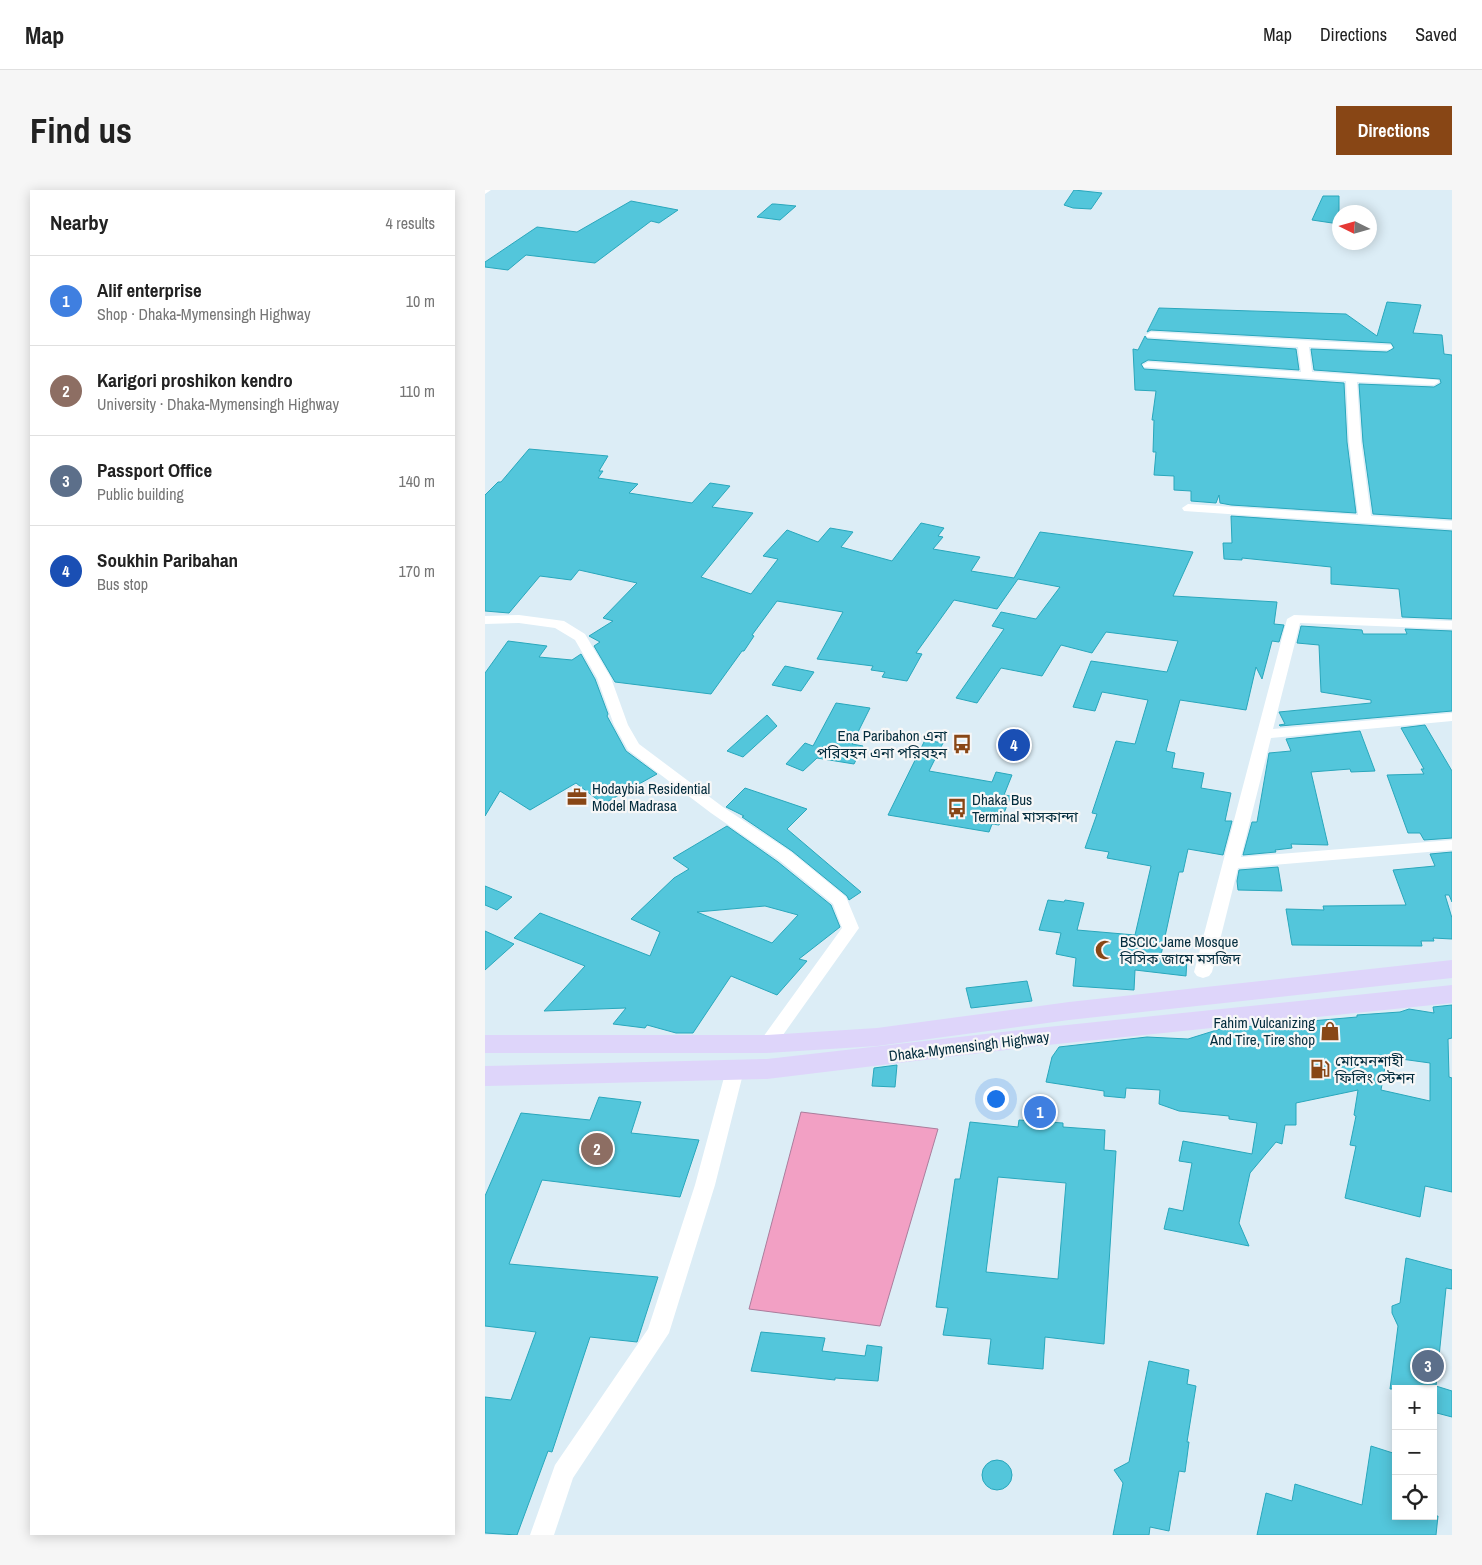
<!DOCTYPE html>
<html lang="en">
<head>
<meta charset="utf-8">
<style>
	body { margin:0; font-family:"Archivo Narrow","Noto Sans Bengali",sans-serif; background:#f6f6f6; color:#222 }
	.controls { position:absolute; right:15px; bottom:15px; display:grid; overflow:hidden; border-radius:0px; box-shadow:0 2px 12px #0003 }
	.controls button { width:45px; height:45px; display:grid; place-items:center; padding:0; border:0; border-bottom:1px solid #e0e0e0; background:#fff; color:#222; font:25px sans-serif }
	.compass { position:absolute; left:847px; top:15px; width:45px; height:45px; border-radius:50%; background:#fff; box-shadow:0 2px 12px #0003; rotate:275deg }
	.you { position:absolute; left:510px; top:908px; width:18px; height:18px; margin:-12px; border:4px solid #fff; border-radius:50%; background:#1a73e8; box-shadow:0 0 0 8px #1a73e833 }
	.badge { display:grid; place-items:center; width:32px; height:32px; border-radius:50%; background:#884615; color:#fff; font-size:16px; font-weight:700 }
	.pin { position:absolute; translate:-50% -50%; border:2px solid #fff; box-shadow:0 1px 5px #0006 }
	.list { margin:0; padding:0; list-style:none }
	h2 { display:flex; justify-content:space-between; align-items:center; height:65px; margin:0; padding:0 20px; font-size:21px }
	h2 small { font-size:16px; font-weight:400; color:#767676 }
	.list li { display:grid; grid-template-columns:32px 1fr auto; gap:15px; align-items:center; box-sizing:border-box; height:90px; padding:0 20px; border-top:1px solid #e0e0e0 }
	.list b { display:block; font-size:19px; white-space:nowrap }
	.list p { margin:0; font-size:16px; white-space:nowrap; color:#767676 }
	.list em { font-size:16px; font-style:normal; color:#767676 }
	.icon { flex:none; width:28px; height:28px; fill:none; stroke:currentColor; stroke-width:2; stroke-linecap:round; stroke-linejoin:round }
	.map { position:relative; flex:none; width:967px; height:1345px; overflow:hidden; border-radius:0px }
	header { display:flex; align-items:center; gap:30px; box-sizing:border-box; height:70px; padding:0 25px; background:#fff; border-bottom:1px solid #e0e0e0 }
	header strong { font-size:24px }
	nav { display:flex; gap:28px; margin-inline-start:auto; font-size:18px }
	.intro { display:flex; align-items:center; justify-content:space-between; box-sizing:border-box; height:120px; padding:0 30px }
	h1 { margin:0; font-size:35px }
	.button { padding:12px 22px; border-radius:0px; background:#884615; color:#fff; font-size:18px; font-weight:700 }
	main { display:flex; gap:30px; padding:0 30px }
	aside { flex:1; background:#fff; border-radius:0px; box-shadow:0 2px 12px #0003 }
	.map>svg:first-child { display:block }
	.water { fill:#f2a0c4; stroke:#aa7d9c }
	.building { fill:#53c6db; stroke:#29a7bc; fill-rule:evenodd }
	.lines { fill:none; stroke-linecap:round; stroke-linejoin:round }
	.street { fill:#fff; fill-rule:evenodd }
	.secondary { fill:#ded5fa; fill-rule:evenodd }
	.labels { text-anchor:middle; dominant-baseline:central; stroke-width:4.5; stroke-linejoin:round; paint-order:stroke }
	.poi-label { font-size:15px; fill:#032c3d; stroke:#f7f7f7; text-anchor:start }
	.street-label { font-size:15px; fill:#032c3d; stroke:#f7f7f7 }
</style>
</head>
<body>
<header>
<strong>Map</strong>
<nav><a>Map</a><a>Directions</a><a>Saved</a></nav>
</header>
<div class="intro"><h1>Find us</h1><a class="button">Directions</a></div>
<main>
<aside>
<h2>Nearby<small>4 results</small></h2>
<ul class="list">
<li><span class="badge" style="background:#3f7fe0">1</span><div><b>Alif enterprise</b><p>Shop · Dhaka-Mymensingh Highway</p></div><em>10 m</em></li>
<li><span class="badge" style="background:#8d6e63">2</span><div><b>Karigori proshikon kendro</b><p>University · Dhaka-Mymensingh Highway</p></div><em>110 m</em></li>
<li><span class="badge" style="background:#5c6f8a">3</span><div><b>Passport Office</b><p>Public building</p></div><em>140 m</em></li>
<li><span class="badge" style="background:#1a4fb4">4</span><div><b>Soukhin Paribahan</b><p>Bus stop</p></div><em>170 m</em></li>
</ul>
</aside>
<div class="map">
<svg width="967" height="1345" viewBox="0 0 967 1345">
	<rect width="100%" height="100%" fill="#dcedf6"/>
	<path class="water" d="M 316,922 L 453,939 L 395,1136 L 264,1119 Z"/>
	<path class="building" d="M 589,0 L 617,3 L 606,19 L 588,18 L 579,15 Z
		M 838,6 L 854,6 L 854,34 L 827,30 Z
		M 146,11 L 193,20 L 174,33 L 166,31 L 110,73 L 41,65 L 23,80 L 0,77 L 0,72 L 52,37 L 92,42 Z
		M 287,14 L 290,14 L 311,16 L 295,30 L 272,27 Z
		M 902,112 L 936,115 L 928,143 L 957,145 L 959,164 L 967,165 L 967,329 L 888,324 L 878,252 L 874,194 L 949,197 L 956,193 L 955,189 L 829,180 L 826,159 L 902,162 L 909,158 L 906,153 L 666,140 L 662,142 L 674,118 L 861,124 L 892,146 Z
		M 660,146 L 662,149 L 811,159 L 814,180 L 663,170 L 656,174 L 659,179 L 859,193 L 862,252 L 871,323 L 746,315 L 735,313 L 734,305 L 731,313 L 706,311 L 706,301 L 689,300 L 689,286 L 669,285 L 671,262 L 668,262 L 669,230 L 667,230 L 671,201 L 650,200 L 648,159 L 653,160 Z
		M 44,259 L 123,266 L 114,281 L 118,281 L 113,288 L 153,294 L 144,303 L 207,313 L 225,293 L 245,296 L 227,317 L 268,323 L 216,387 L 266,404 L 293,369 L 278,366 L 302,340 L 333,352 L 345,338 L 368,342 L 356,357 L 407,371 L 436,333 L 459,338 L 453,346 L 458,347 L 448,359 L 495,367 L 486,381 L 529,388 L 555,342 L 708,362 L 688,406 L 792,412 L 789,434 L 799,435 L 794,452 L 787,451 L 777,489 L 771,477 L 761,520 L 695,510 L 681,561 L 690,563 L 687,578 L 719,583 L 716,598 L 746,603 L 740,631 L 747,631 L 738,665 L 703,659 L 698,682 L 694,682 L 676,765 L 702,768 L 701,786 L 650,780 L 649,800 L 588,796 L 591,768 L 571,764 L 576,743 L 554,740 L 563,710 L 579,712 L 580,710 L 599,713 L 592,740 L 650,745 L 666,676 L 622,668 L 624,662 L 600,658 L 612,624 L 607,623 L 631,551 L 650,554 L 663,510 L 617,502 L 610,521 L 588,517 L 606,471 L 682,482 L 693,451 L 621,442 L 607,463 L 576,455 L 557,486 L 516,478 L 492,513 L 471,508 L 519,439 L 507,436 L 516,422 L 551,429 L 575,397 L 533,389 L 512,419 L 469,410 L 431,463 L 437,464 L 422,491 L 397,487 L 400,482 L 386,480 L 388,476 L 332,469 L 358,422 L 292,411 L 267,445 L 269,446 L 259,461 L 257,461 L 226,504 L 130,492 L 109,456 L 115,452 L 104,446 L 128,431 L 118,428 L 152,393 L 94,380 L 86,390 L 55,386 L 24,423 L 0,421 L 0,305 L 13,292 L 16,292 Z
		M 746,326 L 967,341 L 967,429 L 917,427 L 914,399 L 846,394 L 846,377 L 757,368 L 757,370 L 739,369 L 738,353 L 747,353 Z
		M 816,436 L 877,440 L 878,444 L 922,444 L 920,439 L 967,441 L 967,521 L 795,536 L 794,535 L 800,534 L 794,522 L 886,513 L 886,510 L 836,502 L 834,455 L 812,453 Z
		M 23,451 L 62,456 L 54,467 L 87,470 L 96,464 L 110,489 L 123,524 L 122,526 L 141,561 L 172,584 L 118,614 L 91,593 L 45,620 L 15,601 L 0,626 L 0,483 Z
		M 300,476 L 329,482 L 316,501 L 287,495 Z
		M 351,513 L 385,518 L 367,554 L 378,556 L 369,574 L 332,568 L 318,581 L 301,574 L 320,553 L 328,556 Z
		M 282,525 L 292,536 L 258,567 L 242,561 Z
		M 940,535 L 967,581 L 967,648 L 939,650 L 935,643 L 923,643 L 902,585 L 939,584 L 936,579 L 939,579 L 916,538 Z
		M 875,541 L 890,581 L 866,582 L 865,579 L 826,582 L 843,655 L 806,654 L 807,658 L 790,660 L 791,662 L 758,665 L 767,632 L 772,632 L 784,563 L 806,561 L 801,549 Z
		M 440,550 L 458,553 L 444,581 L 507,592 L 511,582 L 527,585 L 519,605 L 526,606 L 514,635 L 507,634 L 504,642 L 403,625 Z
		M 260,598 L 322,619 L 302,639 L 376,702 L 364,710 L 362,706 L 307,661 L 257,627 L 259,626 L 241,617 Z
		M 242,636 L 293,672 L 346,715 L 355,737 L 314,769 L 322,771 L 292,805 L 246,786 L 208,843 L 191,843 L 162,835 L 160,838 L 128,834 L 141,818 L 59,821 L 100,776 L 29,748 L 55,723 L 165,766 L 175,742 L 146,729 L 189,688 L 204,679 L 188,668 ZM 280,716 L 313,725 L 287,753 L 212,722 Z
		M 967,662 L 967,712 L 964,705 L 960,705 L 967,728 L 967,749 L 948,748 L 949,751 L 936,751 L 937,756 L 807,755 L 801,719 L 839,720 L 838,716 L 921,715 L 908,680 L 950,676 L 945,664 Z
		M 793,677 L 797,701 L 753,700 L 752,691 L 754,680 Z
		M 0,696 L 27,707 L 12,720 L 0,715 Z
		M 0,741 L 29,754 L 0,780 Z
		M 542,791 L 547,811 L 486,818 L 481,798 Z
		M 967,815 L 967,848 L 963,849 L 964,887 L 967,888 L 967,1002 L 940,996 L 935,1027 L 860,1008 L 871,956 L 865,955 L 871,926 L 869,925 L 873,900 L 811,913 L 811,935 L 800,935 L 797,954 L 791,952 L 765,983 L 754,1033 L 764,1056 L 679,1039 L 684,1018 L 698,1021 L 707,973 L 694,971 L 698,951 L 767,964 L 772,933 L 744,929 L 744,926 L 694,921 L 674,914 L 675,900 L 641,898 L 640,908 L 619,906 L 619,901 L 561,892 L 567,867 L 574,857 L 662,847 L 703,849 L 735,839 L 872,827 L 872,825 L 915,822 L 924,819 L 949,823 L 948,817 ZM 909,868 L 945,873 L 945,911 L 896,900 L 901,871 L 909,872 Z
		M 412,875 L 410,897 L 387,896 L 389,878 Z
		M 114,907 L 156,912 L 146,943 L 214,950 L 195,1007 L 57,990 L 24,1074 L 173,1087 L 152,1152 L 105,1147 L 67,1262 L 63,1261 L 32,1345 L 0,1343 L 0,1207 L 26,1210 L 51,1142 L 0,1136 L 0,1006 L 36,923 L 105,930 Z
		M 534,930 L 578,933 L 578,937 L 620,940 L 619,960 L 631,961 L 619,1154 L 560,1147 L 558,1179 L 503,1174 L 506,1149 L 458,1145 L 463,1118 L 451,1117 L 470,989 L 475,989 L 485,932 L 533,937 ZM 513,987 L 581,993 L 573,1089 L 501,1082 Z
		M 921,1068 L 967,1080 L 967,1099 L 961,1098 L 951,1196 L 967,1201 L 967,1227 L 948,1222 L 948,1199 L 905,1199 L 913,1136 L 907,1123 L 907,1116 L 915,1113 Z
		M 276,1142 L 340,1148 L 337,1161 L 380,1166 L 382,1155 L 397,1157 L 393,1191 L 350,1188 L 350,1190 L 266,1181 Z
		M 664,1171 L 704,1180 L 702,1194 L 711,1196 L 702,1252 L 704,1252 L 700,1282 L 694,1281 L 684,1341 L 665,1337 L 664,1345 L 628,1345 L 638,1293 L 629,1280 L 644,1272 Z
		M 886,1256 L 911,1264 L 911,1326 L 953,1326 L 951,1345 L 772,1345 L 781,1303 L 807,1311 L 810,1294 L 877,1315 Z
		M497 1285a15 15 0 1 1 30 0a15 15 0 1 1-30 0Z"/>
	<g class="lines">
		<path class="street" d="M 0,0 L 6,0 L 0,4 Z
			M 666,142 L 906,155 L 907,157 L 906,159 L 902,160 L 824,157 L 827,182 L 953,190 L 954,192 L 949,195 L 872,192 L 876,252 L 886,326 L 967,331 L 967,339 L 699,321 L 697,318 L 703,314 L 873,325 L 864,252 L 861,191 L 659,177 L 658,175 L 663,172 L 816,182 L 813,157 L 662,147 L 661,145 Z
			M 34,425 L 79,431 L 100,444 L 126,488 L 143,535 L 154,554 L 238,617 L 306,662 L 361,707 L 374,738 L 288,859 L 282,861 L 276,859 L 273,854 L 357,738 L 348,714 L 294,670 L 226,623 L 143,560 L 129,535 L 112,488 L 90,450 L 70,438 L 34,433 L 0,434 L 0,426 Z
			M 809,425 L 967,431 L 967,439 L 815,433 L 788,539 L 967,523 L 967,531 L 786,548 L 756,667 L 967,650 L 967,660 L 753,678 L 727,782 L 724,786 L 718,788 L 712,786 L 709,782 L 802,429 Z
			M 250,873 L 257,875 L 259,880 L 230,995 L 184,1143 L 88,1288 L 69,1345 L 45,1345 L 70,1275 L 163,1139 L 210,995 L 241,880 L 243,875 Z"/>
		<path class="secondary" d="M 967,770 L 967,788 L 584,830 L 392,856 L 282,863 L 0,863 L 0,845 L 282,845 L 392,838 L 584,812 Z
			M 967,795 L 967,813 L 553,856 L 282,889 L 0,896 L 0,876 L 282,869 L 553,838 Z"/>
	</g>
	<defs>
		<symbol id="bus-bare" viewBox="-9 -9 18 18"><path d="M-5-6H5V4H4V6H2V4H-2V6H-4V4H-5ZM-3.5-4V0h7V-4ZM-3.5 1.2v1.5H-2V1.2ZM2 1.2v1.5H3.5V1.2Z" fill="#884615" stroke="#f7f7f7" stroke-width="2.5" paint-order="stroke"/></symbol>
		<symbol id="office-bare" viewBox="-9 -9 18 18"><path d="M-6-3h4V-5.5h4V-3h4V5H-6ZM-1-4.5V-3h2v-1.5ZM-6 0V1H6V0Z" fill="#884615" stroke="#f7f7f7" stroke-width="2.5" paint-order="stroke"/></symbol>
		<symbol id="mosque-bare" viewBox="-9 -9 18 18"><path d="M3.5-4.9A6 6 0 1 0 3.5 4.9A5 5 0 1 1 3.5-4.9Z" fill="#884615" stroke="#f7f7f7" stroke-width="2.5" paint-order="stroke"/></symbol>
		<symbol id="shop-bare" viewBox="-9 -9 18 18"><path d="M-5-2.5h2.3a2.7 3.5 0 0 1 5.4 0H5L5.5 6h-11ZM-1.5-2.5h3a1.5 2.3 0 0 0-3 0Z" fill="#884615" stroke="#f7f7f7" stroke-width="2.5" paint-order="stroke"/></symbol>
		<symbol id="fuel-bare" viewBox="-9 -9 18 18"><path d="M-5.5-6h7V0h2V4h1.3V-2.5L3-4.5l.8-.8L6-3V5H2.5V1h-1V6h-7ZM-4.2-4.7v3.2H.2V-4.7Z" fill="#884615" stroke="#f7f7f7" stroke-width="2.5" paint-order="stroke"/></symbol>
	</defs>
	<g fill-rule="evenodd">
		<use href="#bus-bare" x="463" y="540" width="28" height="28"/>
		<use href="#office-bare" x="78" y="593" width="28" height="28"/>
		<use href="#bus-bare" x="458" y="604" width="28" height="28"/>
		<use href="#mosque-bare" x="606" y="746" width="28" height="28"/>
		<use href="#shop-bare" x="831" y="827" width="28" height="28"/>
		<use href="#fuel-bare" x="821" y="865" width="28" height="28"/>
	</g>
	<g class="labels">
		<g class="poi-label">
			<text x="462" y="545" text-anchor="end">Ena Paribahon এনা<tspan x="462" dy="17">পরিবহন এনা পরিবহন</tspan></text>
			<text x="107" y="598">Hodaybia Residential<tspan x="107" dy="17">Model Madrasa</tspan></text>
			<text x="487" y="609">Dhaka Bus<tspan x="487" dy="17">Terminal মাসকান্দা</tspan></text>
			<text x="635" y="751">BSCIC Jame Mosque<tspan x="635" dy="17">বিসিক জামে মসজিদ</tspan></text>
			<text x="830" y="832" text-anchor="end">Fahim Vulcanizing<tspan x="830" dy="17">And Tire, Tire shop</tspan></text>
			<text x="850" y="870">মোমেনশাহী<tspan x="850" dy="17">ফিলিং স্টেশন</tspan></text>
		</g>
		<g class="street-label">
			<text transform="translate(484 856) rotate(-7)">Dhaka-Mymensingh Highway</text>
		</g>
	</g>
</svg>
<div class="controls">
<button>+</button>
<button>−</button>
<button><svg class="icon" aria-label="locate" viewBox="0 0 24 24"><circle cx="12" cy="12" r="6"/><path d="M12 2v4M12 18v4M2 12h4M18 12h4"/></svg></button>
</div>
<svg class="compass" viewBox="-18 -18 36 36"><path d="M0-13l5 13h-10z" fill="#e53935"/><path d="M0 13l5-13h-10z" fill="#767676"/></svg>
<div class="you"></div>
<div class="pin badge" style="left:555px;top:922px;background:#3f7fe0">1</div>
<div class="pin badge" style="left:112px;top:959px;background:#8d6e63">2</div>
<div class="pin badge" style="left:943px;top:1176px;background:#5c6f8a">3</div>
<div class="pin badge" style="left:529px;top:555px;background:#1a4fb4">4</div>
</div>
</main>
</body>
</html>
